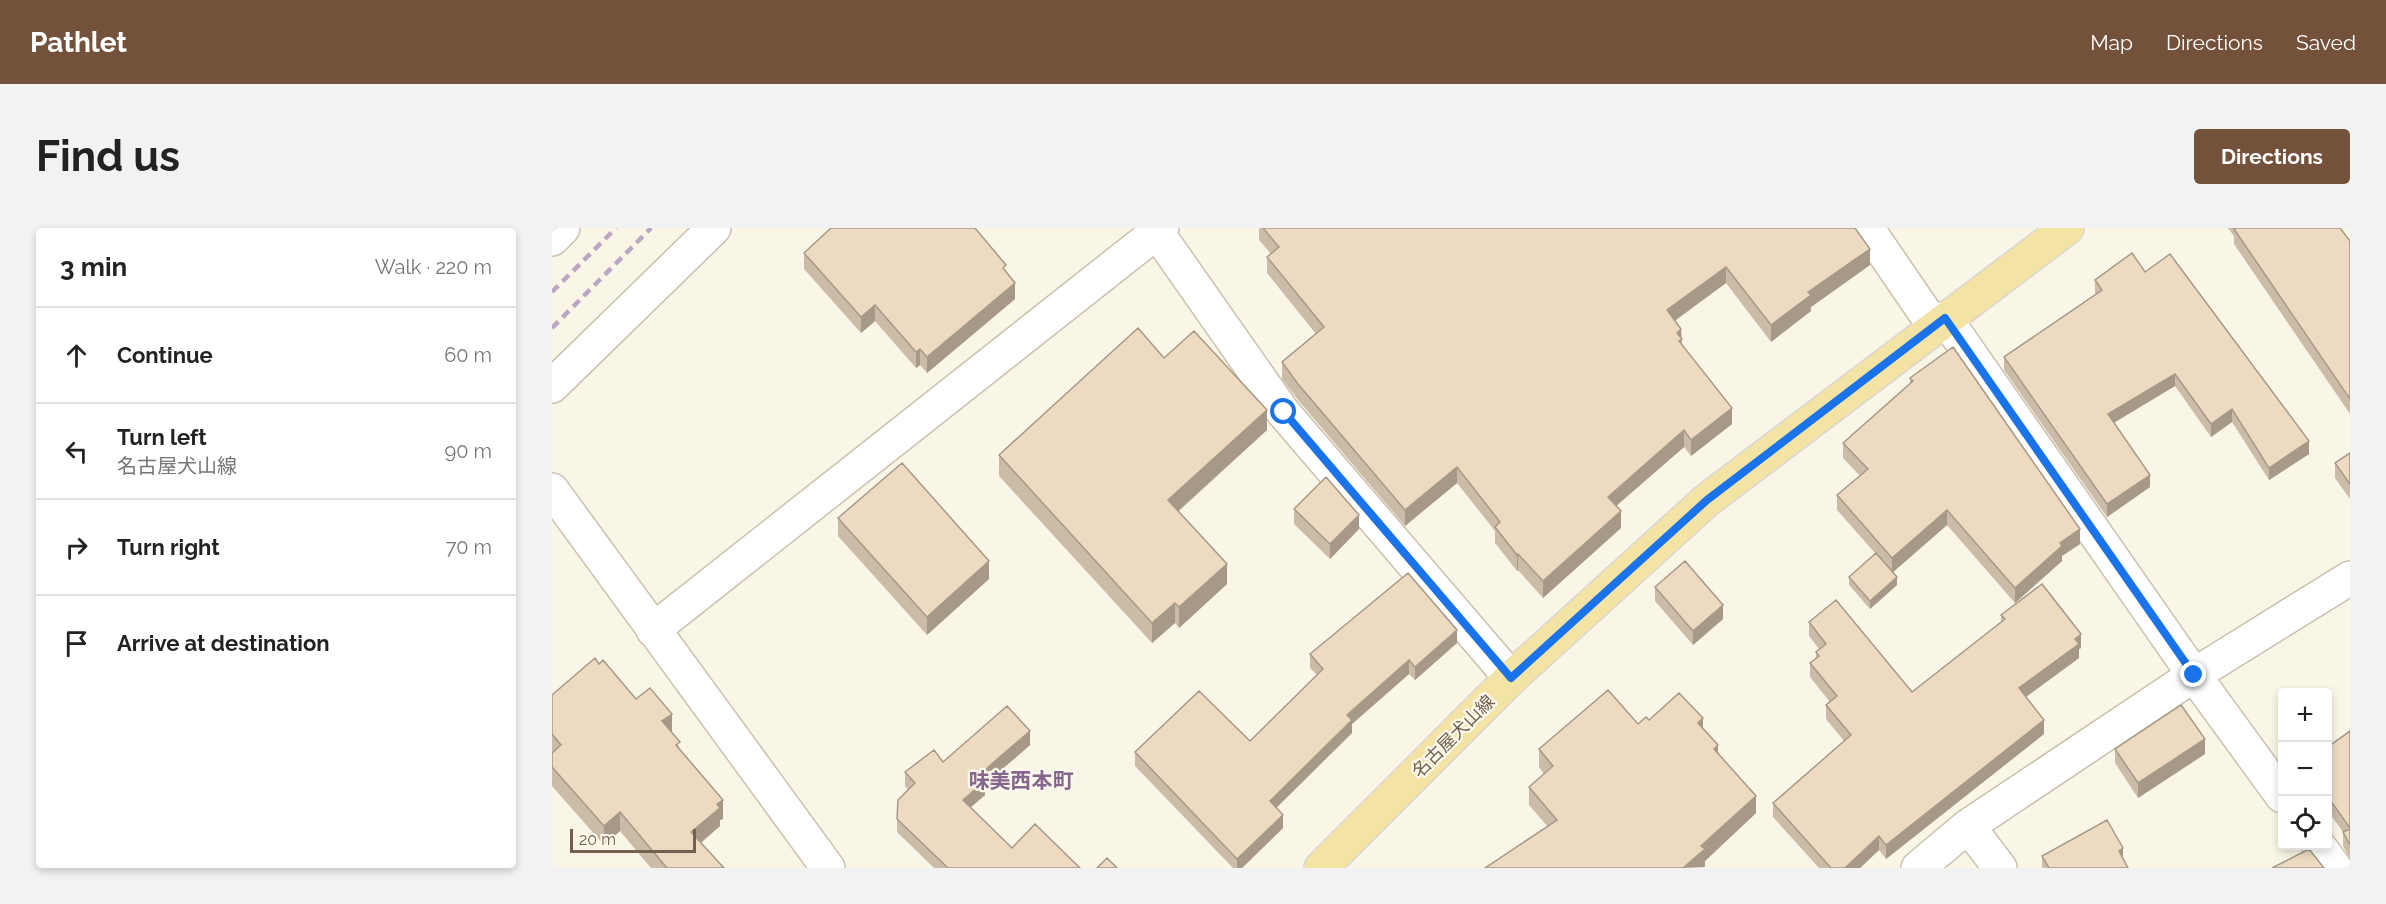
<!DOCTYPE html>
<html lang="en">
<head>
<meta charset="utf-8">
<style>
	body { margin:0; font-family:Raleway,"Noto Sans JP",sans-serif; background:#f2f2f2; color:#222 }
	.controls { position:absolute; right:18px; bottom:18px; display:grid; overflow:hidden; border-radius:6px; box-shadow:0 3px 9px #0003 }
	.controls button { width:54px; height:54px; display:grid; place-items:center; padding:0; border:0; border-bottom:2px solid #e0e0e0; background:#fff; color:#222; font:30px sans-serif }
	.scale { position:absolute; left:18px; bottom:15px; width:126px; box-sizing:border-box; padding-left:6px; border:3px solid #71614e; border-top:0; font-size:16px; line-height:21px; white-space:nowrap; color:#71614e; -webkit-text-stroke:4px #fdfaed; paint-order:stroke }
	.stop { position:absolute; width:18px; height:18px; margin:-14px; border:4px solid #1a73e8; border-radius:50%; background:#fff }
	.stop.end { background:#1a73e8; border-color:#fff; box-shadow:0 2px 6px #0008 }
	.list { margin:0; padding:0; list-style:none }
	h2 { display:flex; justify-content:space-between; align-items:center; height:78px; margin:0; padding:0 24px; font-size:26px }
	h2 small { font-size:20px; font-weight:400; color:#767676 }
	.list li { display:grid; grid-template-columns:39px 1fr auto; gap:18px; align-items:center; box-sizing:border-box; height:96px; padding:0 24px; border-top:2px solid #e0e0e0 }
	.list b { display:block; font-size:22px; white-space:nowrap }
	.list p { margin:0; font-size:20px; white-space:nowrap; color:#767676 }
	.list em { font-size:20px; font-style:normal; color:#767676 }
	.icon { flex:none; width:33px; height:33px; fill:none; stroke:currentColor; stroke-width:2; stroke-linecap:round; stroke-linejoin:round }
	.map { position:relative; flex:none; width:1798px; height:640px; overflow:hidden; border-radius:6px }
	header { display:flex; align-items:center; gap:36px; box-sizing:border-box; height:84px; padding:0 30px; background:#74513a; color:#fff }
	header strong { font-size:28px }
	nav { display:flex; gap:33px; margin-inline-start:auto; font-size:21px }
	.intro { display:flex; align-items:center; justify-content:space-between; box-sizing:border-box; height:144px; padding:0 36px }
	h1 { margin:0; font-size:42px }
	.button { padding:15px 27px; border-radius:6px; background:#74513a; color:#fff; font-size:21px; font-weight:700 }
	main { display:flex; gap:36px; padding:0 36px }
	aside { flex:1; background:#fff; border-radius:6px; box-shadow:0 3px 9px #0003 }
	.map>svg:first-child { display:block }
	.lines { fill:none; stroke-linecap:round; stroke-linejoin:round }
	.minor-casing { stroke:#cbc0ae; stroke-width:36 }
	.major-casing { stroke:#dad6d1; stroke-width:36 }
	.minor { stroke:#fff; stroke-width:33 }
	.major { stroke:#f3e3a5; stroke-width:33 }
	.rail { stroke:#bba6c3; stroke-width:4.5; stroke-dasharray:9 6; stroke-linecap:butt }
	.wall { fill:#ccbba6 }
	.shaded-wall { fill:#a69987 }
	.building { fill:#eddac1; stroke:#a69987; stroke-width:1.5 }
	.route { stroke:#1a73e8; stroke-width:8 }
	.labels { text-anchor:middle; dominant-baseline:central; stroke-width:4.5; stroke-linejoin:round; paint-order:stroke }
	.street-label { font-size:18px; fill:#71614e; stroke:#fdfaed }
	.quarter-label { font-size:21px; font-weight:bold; fill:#87668d; stroke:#fdfaed }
</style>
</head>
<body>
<header>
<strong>Pathlet</strong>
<nav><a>Map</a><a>Directions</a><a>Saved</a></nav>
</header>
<div class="intro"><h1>Find us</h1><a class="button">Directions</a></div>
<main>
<aside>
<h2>3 min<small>Walk · 220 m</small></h2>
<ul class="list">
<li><svg class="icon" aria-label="ahead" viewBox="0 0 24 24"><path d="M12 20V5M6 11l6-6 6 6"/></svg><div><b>Continue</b></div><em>60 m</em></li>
<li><svg class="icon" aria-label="left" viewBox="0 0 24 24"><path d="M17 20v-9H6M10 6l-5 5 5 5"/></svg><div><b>Turn left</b><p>名古屋犬山線</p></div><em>90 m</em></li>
<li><svg class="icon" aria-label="right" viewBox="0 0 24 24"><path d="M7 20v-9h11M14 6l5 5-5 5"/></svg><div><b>Turn right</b></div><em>70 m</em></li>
<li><svg class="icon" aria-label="arrive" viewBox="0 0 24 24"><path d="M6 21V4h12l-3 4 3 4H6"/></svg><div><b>Arrive at destination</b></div></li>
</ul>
</aside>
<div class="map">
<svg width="1798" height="640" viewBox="0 0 1798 640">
	<rect width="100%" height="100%" fill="#faf6e7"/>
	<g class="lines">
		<defs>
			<path id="minor" d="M 602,0 L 731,184 L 959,450
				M 1315,0 L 1382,98
				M 0,11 L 11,0
				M 1393,90 L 1642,447 L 1730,568
				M 0,158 L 162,0
				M 0,262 L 276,640
				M 101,402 L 610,0
				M 1416,598 L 1448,640
				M 1767,618 L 1783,640
				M 1366,640 L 1416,598 L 1642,447 L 1798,350"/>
			<path id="major" d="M 769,640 L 959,450 L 1155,272 L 1515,0"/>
		</defs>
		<use href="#minor" class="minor-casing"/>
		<use href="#major" class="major-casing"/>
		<use href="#minor" class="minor"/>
		<use href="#major" class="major"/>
		<path class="rail" d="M 0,64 L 64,0
			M 0,100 L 99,0"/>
	</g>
	<path class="wall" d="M 707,0 L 1303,0 L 1318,37 L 1259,79 L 1259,83 L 1219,114 L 1174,55 L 1123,93 L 1129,101 L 1130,116 L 1180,196 L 1139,228 L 1132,219 L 1064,278 L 1069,300 L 991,370 L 966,342 L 965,343 L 943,315 L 943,303 L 905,255 L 853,298 L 746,172 L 730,151 L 730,134 L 764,106 L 715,45 L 715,29 L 719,26 L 707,12 Z
		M 1676,0 L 1788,0 L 1798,13 L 1798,186 L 1682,16 L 1682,8 Z
		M 252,25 L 454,44 L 463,71 L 375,145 L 368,137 L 364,140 L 323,93 L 309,105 L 252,41 Z
		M 1593,44 L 1757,226 L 1717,252 L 1680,194 L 1659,209 L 1623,158 L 1562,195 L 1598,259 L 1555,289 L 1452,142 L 1452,129 L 1544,66 L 1543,65 L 1543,52 Z
		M 612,130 L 715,202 L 627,283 L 675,356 L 627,400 L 623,395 L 600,415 L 447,248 L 447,227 Z
		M 1358,150 L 1528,316 L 1510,328 L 1510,333 L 1463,375 L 1395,297 L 1341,344 L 1345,357 L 1318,381 L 1297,357 L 1297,349 L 1323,325 L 1285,282 L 1285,267 L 1308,248 L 1291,230 L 1291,215 L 1358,155 Z
		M 1798,225 L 1798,271 L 1783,250 L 1783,235 Z
		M 742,281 L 807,301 L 778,331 L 742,296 Z
		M 286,290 L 437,351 L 375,407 L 286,308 Z
		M 1103,359 L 1171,391 L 1141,417 L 1103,373 Z
		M 1449,387 L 1529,420 L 1527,421 L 1527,430 L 1474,469 L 1492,506 L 1334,631 L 1327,622 L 1308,640 L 1267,640 L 1221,589 L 1221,575 L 1292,513 L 1274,491 L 1274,477 L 1278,474 L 1258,449 L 1258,435 L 1264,430 L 1264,424 L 1267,421 L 1257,408 L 1257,394 L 1360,464 L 1449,394 Z
		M 905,415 L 863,452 L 857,446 L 800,496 L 800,505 L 724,580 L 731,600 L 690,640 L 681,640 L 583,538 L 583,524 L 698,513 L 765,447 L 758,440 L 758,426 Z
		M 47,436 L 120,504 L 128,521 L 171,591 L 168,592 L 168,598 L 149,615 L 172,640 L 99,640 L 68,603 L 52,617 L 0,558 L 0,467 Z
		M 1097,492 L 1151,500 L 1204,585 L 1153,633 L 1153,639 L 933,640 L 996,599 L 977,577 L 977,559 L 992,546 L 987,539 L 987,521 L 1086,496 Z
		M 1798,503 L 1798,631 L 1791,618 L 1791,604 L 1776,583 L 1776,519 Z
		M 478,517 L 433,556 L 433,567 L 418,580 L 460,620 L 528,640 L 382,640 L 345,604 L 345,591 L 356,562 L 353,558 L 353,544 L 391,534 Z
		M 1563,521 L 1653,526 L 1586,570 L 1563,535 Z
		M 1490,628 L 1571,631 L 1576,640 L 1490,640 Z"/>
	<path class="shaded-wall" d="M 1318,21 L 1318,37 L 1259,79 L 1259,83 L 1219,114 L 1219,97 L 1256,64 Z
		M 1174,39 L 1174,55 L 1115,98 L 1115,82 Z
		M 463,55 L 463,71 L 375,145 L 375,129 Z
		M 323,77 L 323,93 L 309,105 L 309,89 Z
		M 1129,101 L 1130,128 L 1125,105 Z
		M 368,121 L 368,137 L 364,140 L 364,124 Z
		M 1623,146 L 1623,158 L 1556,198 L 1556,186 Z
		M 1180,180 L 1180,196 L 1139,228 L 1139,212 Z
		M 1680,181 L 1680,194 L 1659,209 L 1659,196 Z
		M 715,182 L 715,202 L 616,292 L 616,272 Z
		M 1132,202 L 1132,219 L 1056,285 L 1056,269 Z
		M 1757,213 L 1757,226 L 1717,252 L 1717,240 Z
		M 905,239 L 905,255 L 853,298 L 853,282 Z
		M 1598,247 L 1598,259 L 1555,289 L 1555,276 Z
		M 1395,282 L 1395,297 L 1340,345 L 1340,330 Z
		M 1069,283 L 1069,300 L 991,370 L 991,353 Z
		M 807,287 L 807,301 L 778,331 L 778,316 Z
		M 1528,301 L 1528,316 L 1510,328 L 1510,333 L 1463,375 L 1463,360 L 1508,315 Z
		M 966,326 L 966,342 L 965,343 L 965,327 Z
		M 437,333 L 437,351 L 375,407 L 375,389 Z
		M 675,336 L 675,356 L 627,400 L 627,379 Z
		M 1345,349 L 1345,357 L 1318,381 L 1318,373 Z
		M 623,375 L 623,395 L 600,415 L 600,395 Z
		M 1171,377 L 1171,391 L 1141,417 L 1141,403 Z
		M 905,402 L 905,415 L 863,452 L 863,439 Z
		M 1529,406 L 1529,420 L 1527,421 L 1527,430 L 1467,474 L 1467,460 Z
		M 857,432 L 857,446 L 800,496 L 800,505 L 718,586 L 718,573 L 795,487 Z
		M 120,486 L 120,505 L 110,493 Z
		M 1151,490 L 1151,508 L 1146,495 Z
		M 1492,492 L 1492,506 L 1334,631 L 1334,617 Z
		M 478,503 L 478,517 L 433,556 L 433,567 L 411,586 L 411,572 L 427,547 Z
		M 1653,511 L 1653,526 L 1586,570 L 1586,555 Z
		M 1166,517 L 1166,535 L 1162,521 Z
		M 1204,568 L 1204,585 L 1153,633 L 1153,639 L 1131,640 L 1149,618 Z
		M 171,572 L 171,591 L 168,592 L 168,598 L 139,623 L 139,604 L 165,576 Z
		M 68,584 L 68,603 L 52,617 L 52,598 Z
		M 731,587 L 731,600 L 690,640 L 685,640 L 685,631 Z
		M 1327,608 L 1327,622 L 1308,640 L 1293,640 Z
		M 1571,620 L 1571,635 L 1567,623 Z"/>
	<path class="building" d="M 279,0 L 423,0 L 454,37 L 451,40 L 463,55 L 375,129 L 368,121 L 364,124 L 323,77 L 309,89 L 252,25 Z
		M 711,0 L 1303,0 L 1318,21 L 1256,64 L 1259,67 L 1219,97 L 1174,39 L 1115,82 L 1129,101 L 1125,105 L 1130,111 L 1127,113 L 1180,180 L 1139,212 L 1132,202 L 1056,269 L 1069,283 L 991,353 L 966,326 L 965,327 L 943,299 L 948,294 L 905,239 L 853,282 L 746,156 L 730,134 L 772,99 L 715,29 L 727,19 Z
		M 1684,0 L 1788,0 L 1798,13 L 1798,171 L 1682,1 Z
		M 1580,25 L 1593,44 L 1618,26 L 1757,213 L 1717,240 L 1680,181 L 1659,196 L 1623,146 L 1556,186 L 1598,247 L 1555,276 L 1452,129 L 1550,62 L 1543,52 Z
		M 586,100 L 612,130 L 642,103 L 715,182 L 616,272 L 675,336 L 627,379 L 623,375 L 600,395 L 447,227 Z
		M 1401,119 L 1528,301 L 1508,315 L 1510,318 L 1463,360 L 1395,282 L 1340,330 L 1285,267 L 1316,241 L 1291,215 L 1361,153 L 1358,150 Z
		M 1798,225 L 1798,256 L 1783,235 Z
		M 350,235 L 437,333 L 375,389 L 286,290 Z
		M 774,249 L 807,287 L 778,316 L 742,281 Z
		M 1324,325 L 1345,349 L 1318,373 L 1297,349 Z
		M 1133,333 L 1171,377 L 1141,403 L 1103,359 Z
		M 856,345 L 905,402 L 863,439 L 857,432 L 795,487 L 800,492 L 718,573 L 731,587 L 685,631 L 583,524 L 647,463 L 698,513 L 771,441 L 758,426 Z
		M 1490,356 L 1529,406 L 1523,411 L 1527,416 L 1467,460 L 1492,492 L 1334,617 L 1327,608 L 1293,640 L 1279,640 L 1221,575 L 1299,507 L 1274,477 L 1285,468 L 1258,435 L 1267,428 L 1264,424 L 1274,416 L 1257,394 L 1284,372 L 1360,464 L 1453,391 L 1449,387 Z
		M 43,430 L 47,436 L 51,432 L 84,471 L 98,460 L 120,486 L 110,493 L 128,514 L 124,517 L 171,572 L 165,576 L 168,580 L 139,604 L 172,640 L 115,640 L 68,584 L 52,598 L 0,539 L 0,525 L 9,517 L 0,506 L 0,467 Z
		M 1056,462 L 1086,496 L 1094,489 L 1097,492 L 1127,465 L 1151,490 L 1146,495 L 1166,517 L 1162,521 L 1204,568 L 1149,618 L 1153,621 L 1131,640 L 933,640 L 1005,592 L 977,559 L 1001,538 L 987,521 Z
		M 1629,477 L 1653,511 L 1586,555 L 1563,521 Z
		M 455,478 L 478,503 L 427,547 L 433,553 L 411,572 L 460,620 L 483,596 L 528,640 L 396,640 L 345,591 L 346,572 L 363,555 L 353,544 L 382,522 L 391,534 Z
		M 1798,503 L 1798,600 L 1776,569 L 1776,519 Z
		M 1555,592 L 1571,620 L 1567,623 L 1576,640 L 1497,640 L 1490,628 Z
		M 1798,601 L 1798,617 L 1791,604 Z
		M 1757,621 L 1772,640 L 1720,640 Z
		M 555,630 L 565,640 L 545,640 Z"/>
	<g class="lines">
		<path class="route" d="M 732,184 L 959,450 L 1155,272 L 1393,90 L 1642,447"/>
	</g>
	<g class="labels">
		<g class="street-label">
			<text transform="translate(901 508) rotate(-45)">名古屋犬山線</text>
		</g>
		<g class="quarter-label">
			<text x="469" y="552">味美西本町</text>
		</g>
	</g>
</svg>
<div class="controls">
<button>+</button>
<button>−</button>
<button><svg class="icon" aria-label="locate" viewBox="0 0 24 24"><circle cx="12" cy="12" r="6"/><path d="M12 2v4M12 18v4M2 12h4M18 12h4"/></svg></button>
</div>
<div class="scale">20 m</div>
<div class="stop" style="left:732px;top:184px"></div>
<div class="stop end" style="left:1642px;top:447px"></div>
</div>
</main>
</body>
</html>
